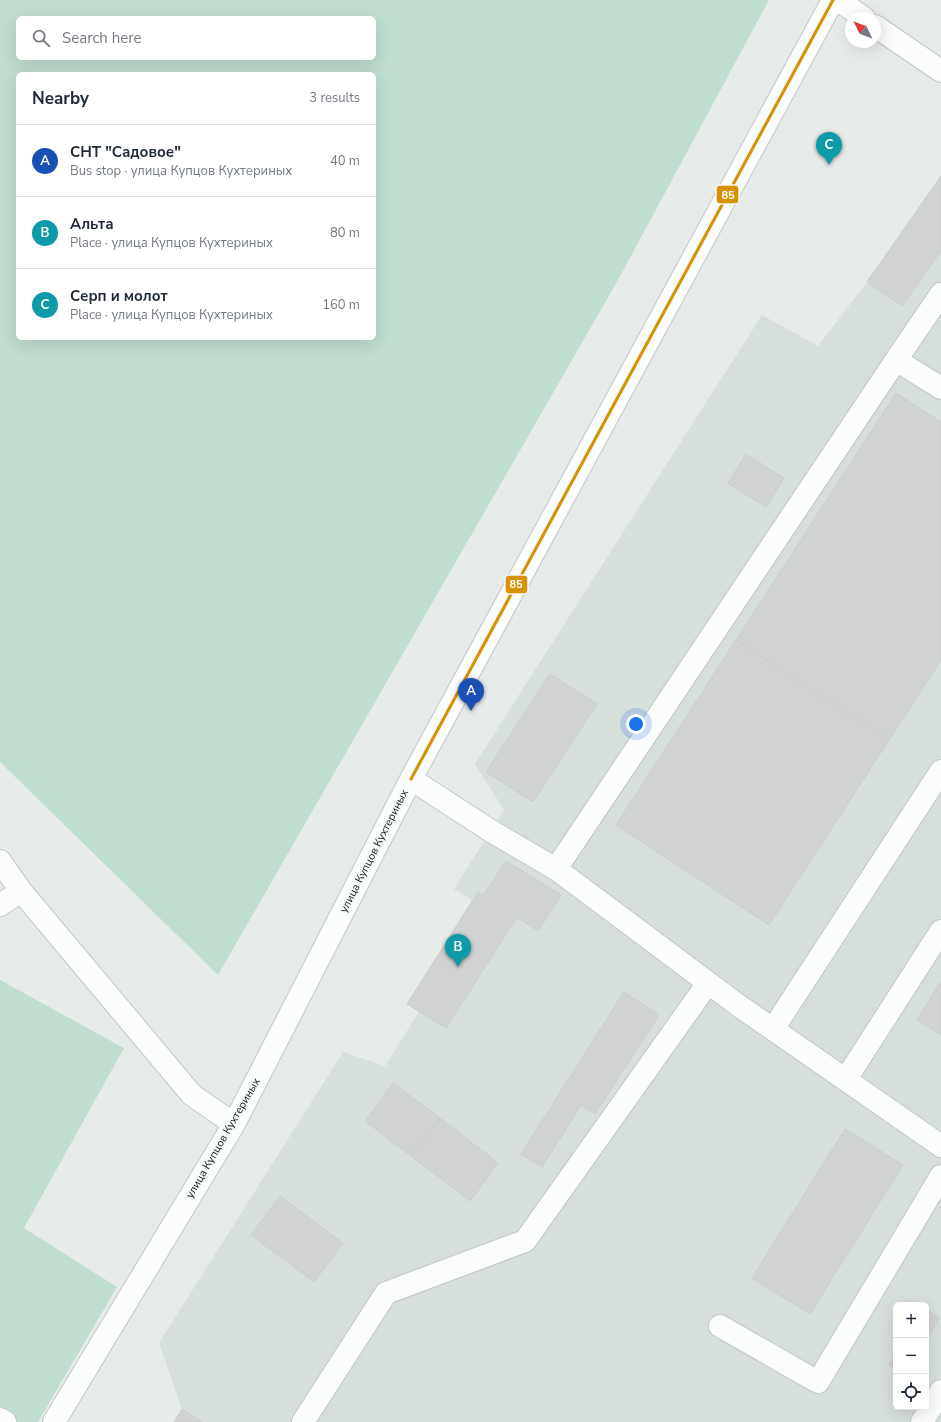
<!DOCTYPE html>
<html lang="en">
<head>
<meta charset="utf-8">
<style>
	body { margin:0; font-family:"Nunito Sans",sans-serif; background:#f2f2f3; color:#1f2937 }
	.controls { position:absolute; right:12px; bottom:12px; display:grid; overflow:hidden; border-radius:6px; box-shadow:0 4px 16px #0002 }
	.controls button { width:36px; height:36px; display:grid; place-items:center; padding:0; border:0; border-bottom:1px solid #e0e1e3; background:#fff; color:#1f2937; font:20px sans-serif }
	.compass { position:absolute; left:845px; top:12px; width:36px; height:36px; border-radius:50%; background:#fff; box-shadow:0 4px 16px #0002; rotate:313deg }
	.you { position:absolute; left:636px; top:724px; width:14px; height:14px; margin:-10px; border:3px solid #fff; border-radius:50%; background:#1a73e8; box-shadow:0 0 0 6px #1a73e833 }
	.badge { display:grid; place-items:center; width:26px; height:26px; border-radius:50%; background:#616462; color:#fff; font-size:13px; font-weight:700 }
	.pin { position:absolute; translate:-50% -33px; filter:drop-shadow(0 1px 2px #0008) }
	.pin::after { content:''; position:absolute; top:21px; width:14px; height:12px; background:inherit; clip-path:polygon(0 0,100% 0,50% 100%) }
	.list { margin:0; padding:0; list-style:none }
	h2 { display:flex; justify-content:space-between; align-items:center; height:52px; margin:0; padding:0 16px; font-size:17px }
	h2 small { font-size:13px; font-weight:400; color:#747a83 }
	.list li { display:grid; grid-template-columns:26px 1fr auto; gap:12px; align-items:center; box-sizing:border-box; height:72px; padding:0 16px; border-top:1px solid #e0e1e3 }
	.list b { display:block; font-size:15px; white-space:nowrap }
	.list p { margin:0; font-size:13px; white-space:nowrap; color:#747a83 }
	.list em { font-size:13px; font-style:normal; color:#747a83 }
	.icon { flex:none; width:22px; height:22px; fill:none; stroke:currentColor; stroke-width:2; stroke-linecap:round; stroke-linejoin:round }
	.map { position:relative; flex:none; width:941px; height:1422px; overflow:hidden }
	.search { position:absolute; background:#fff; box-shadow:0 4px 16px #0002; left:16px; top:16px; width:360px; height:44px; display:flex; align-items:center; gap:10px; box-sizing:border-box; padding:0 14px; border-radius:6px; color:#747a83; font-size:15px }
	.panel { position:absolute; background:#fff; box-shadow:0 4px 16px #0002; left:16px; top:72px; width:360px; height:268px; border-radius:6px }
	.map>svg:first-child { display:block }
	.built { fill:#d6dfda; fill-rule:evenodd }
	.green { fill:#bfdecf; fill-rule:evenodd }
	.building { fill:#d1d3d2; stroke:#cbcdcc }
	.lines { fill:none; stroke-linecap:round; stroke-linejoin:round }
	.minor-casing { stroke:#c5c7c6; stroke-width:24 }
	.minor { stroke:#fbfcfc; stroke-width:22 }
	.bus-1-casing { stroke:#f3f9f6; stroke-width:6 }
	.bus-1 { stroke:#d69104; stroke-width:3 }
	.labels { text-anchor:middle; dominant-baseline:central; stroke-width:3.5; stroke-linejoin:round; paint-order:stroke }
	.street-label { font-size:11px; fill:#191b1a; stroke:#f3f9f6 }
	.line-badge { stroke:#f3f9f6; stroke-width:1.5 }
	.badge-label { font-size:11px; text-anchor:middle; font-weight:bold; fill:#fff }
</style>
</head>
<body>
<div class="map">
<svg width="941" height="1422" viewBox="0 0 941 1422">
	<rect width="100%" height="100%" fill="#e7ebe9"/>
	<path class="built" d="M 941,176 L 941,1422 L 174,1422 L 182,1409 L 159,1343 L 343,1052 L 385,1066 L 419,1012 L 407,1004 L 472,900 L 454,889 L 504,810 L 475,764 L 762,315 L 818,346 L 867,282 ZM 896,1305 L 926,1305 L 926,1407 L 896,1407 Z"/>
	<path class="green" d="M 0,0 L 769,0 L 618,280 L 218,975 L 0,762 ZM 18,18 L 374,18 L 374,58 L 18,58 ZM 18,74 L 374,74 L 374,338 L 18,338 Z
		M 0,980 L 124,1048 L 24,1228 L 117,1287 L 38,1422 L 0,1422 Z"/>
	<path class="building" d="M 941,176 L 941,251 L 902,306 L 867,282 Z
		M 896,393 L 941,422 L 941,660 L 889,740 L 736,640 Z
		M 746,454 L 784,478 L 766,507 L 728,483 Z
		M 736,640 L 889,740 L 769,925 L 616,825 Z
		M 550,674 L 597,704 L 533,802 L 486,772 Z
		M 506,861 L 561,895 L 538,931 L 517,917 L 446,1028 L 407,1004 L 478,892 L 483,896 Z
		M 941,981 L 941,1035 L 917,1020 Z
		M 624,992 L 659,1015 L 595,1114 L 581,1105 L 542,1167 L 521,1154 Z
		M 393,1083 L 440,1118 L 411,1156 L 365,1121 Z
		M 440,1118 L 498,1163 L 470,1201 L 411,1156 Z
		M 845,1129 L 903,1165 L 810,1314 L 752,1278 Z
		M 280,1196 L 343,1243 L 314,1282 L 251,1235 Z
		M 926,1309 L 940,1318 L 926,1339 Z
		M 896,1354 L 896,1369 L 889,1365 Z
		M 182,1409 L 202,1422 L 174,1422 Z"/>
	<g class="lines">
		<defs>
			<path id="minor" d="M 838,0 L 864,18
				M 875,26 L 941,71
				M 896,360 L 941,294
				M 411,779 L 491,831 L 556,869 L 738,1005 L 941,1146
				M 0,861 L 21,891 L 192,1095 L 234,1124
				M 556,869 L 896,360 L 941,388
				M 0,905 L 21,891
				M 773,1029 L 941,771
				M 846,1079 L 941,931
				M 720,1326 L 818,1382 L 941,1176
				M 0,1419 L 5,1422
				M 54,1422 L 234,1124 L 411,779 L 833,0
				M 303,1422 L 386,1293 L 525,1241 L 708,983
				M 922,1422 L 941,1391"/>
		</defs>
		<use href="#minor" class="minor-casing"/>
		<use href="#minor" class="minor"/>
		<defs>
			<path id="bus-1" d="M 411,779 L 833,0"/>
		</defs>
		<use href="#bus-1" class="bus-1-casing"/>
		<use href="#bus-1" class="bus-1"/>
	</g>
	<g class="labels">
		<g class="street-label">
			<text transform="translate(374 851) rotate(-63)">улица Купцов Кухтериных</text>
			<text transform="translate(223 1138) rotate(-60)">улица Купцов Кухтериных</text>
		</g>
	</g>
	<g class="line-badge">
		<rect x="716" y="185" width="23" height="19" rx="4" fill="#d69104"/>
		<rect x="505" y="575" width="23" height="19" rx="4" fill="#d69104"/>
	</g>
	<g class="badge-label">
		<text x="728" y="199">85</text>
		<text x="516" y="588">85</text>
	</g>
</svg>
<div class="controls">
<button>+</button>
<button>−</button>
<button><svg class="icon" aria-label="locate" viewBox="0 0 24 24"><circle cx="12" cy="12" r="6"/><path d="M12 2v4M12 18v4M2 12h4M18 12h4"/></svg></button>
</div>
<svg class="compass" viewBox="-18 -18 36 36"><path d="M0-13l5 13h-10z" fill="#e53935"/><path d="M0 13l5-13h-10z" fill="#747a83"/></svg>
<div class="you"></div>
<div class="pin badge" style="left:471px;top:711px;background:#1a4fb4">A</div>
<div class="pin badge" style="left:458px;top:967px;background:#0f9aa8">B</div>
<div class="pin badge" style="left:829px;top:165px;background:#0f9aa8">C</div>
<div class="search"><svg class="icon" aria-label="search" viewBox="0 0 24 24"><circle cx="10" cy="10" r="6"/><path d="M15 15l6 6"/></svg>Search here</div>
<section class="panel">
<h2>Nearby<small>3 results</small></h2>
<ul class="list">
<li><span class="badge" style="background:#1a4fb4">A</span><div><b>СНТ &quot;Садовое&quot;</b><p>Bus stop · улица Купцов Кухтериных</p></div><em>40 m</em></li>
<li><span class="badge" style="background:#0f9aa8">B</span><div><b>Альта</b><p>Place · улица Купцов Кухтериных</p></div><em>80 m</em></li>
<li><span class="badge" style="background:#0f9aa8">C</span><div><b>Серп и молот</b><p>Place · улица Купцов Кухтериных</p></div><em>160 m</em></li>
</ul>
</section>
</div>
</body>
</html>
